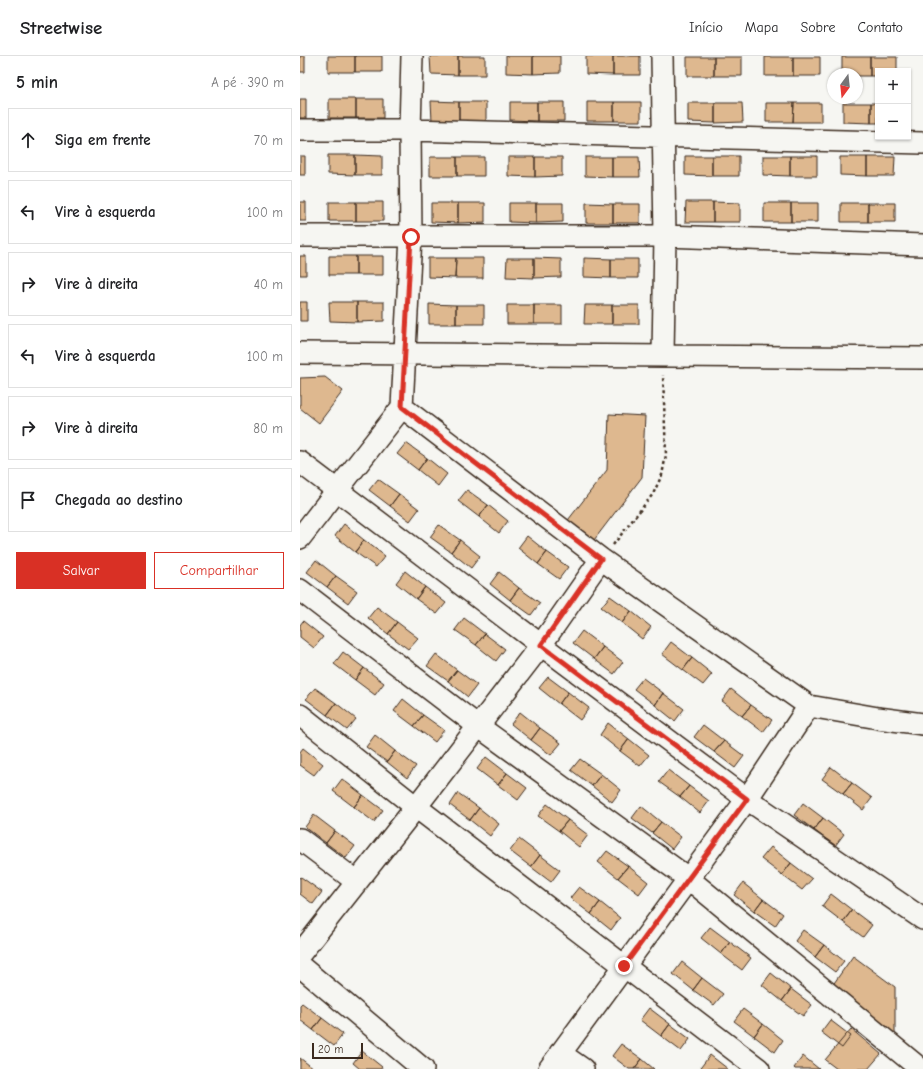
<!DOCTYPE html>
<html lang="pt">
<head>
<meta charset="utf-8">
<style>
	body { margin:0; font-family:"Comic Neue",sans-serif; background:#f6f6f6; color:#202124 }
	.controls { position:absolute; right:12px; top:12px; display:grid; overflow:hidden; border-radius:0px; box-shadow:0 1px 3px #0004 }
	.controls button { width:36px; height:36px; display:grid; place-items:center; padding:0; border:0; border-bottom:1px solid #e0e0e0; background:#fff; color:#202124; font:20px sans-serif }
	.compass { position:absolute; left:527px; top:12px; width:36px; height:36px; border-radius:50%; background:#fff; box-shadow:0 1px 3px #0004; rotate:195deg }
	.scale { position:absolute; left:12px; bottom:10px; width:51px; box-sizing:border-box; padding-left:4px; border:2px solid #3b2a1e; border-top:0; font-size:11px; line-height:14px; white-space:nowrap; color:#3b2a1e; -webkit-text-stroke:3px #f6f6f2; paint-order:stroke }
	.stop { position:absolute; width:12px; height:12px; margin:-9px; border:3px solid #d93025; border-radius:50%; background:#fff }
	.stop.end { background:#d93025; border-color:#fff; box-shadow:0 1px 4px #0008 }
	.list { margin:0; padding:0; list-style:none }
	h2 { display:flex; justify-content:space-between; align-items:center; height:52px; margin:0; padding:0 16px; font-size:17px }
	h2 small { font-size:13px; font-weight:400; color:#757577 }
	.list li { display:grid; grid-template-columns:26px 1fr auto; gap:12px; align-items:center; box-sizing:border-box; height:64px; margin:0 8px 8px; padding:0 8px; border:1px solid #e0e0e0; border-radius:0px }
	.list b { display:block; font-size:15px; white-space:nowrap }
	.list em { font-size:13px; font-style:normal; color:#757577 }
	.actions { display:flex; gap:8px; padding:12px 16px }
	.actions a { flex:1; padding:9px 0; border:1px solid #d93025; border-radius:0px; text-align:center; font-size:14px; color:#d93025 }
	.actions .main { background:#d93025; color:#fff }
	.icon { flex:none; width:22px; height:22px; fill:none; stroke:currentColor; stroke-width:2; stroke-linecap:round; stroke-linejoin:round }
	.map { position:relative; flex:none; width:623px; height:1013px; overflow:hidden }
	header { display:flex; align-items:center; gap:24px; box-sizing:border-box; height:56px; padding:0 20px; background:#fff; border-bottom:1px solid #e0e0e0 }
	header strong { font-size:19px }
	nav { display:flex; gap:22px; margin-inline-start:auto; font-size:14px }
	main { display:flex }
	aside { flex:1; background:#fff }
	.map>svg:first-child { display:block }
	.building { fill:#deb88f; stroke:#3b2a1e }
	.lines { fill:none; stroke-linecap:round; stroke-linejoin:round }
	.minor-casing { stroke:#3b2a1e; stroke-width:24 }
	.path { stroke:#3b2a1e; stroke-width:2.5; stroke-dasharray:3 3; stroke-linecap:butt }
	.minor { stroke:#f6f6f2; stroke-width:21 }
	.route { stroke:#d93025; stroke-width:5 }
</style>
</head>
<body>
<header>
<strong>Streetwise</strong>
<nav><a>Início</a><a>Mapa</a><a>Sobre</a><a>Contato</a></nav>
</header>
<main>
<aside>
<h2>5 min<small>A pé · 390 m</small></h2>
<ul class="list">
<li><svg class="icon" aria-label="ahead" viewBox="0 0 24 24"><path d="M12 20V5M6 11l6-6 6 6"/></svg><div><b>Siga em frente</b></div><em>70 m</em></li>
<li><svg class="icon" aria-label="left" viewBox="0 0 24 24"><path d="M17 20v-9H6M10 6l-5 5 5 5"/></svg><div><b>Vire à esquerda</b></div><em>100 m</em></li>
<li><svg class="icon" aria-label="right" viewBox="0 0 24 24"><path d="M7 20v-9h11M14 6l5 5-5 5"/></svg><div><b>Vire à direita</b></div><em>40 m</em></li>
<li><svg class="icon" aria-label="left" viewBox="0 0 24 24"><path d="M17 20v-9H6M10 6l-5 5 5 5"/></svg><div><b>Vire à esquerda</b></div><em>100 m</em></li>
<li><svg class="icon" aria-label="right" viewBox="0 0 24 24"><path d="M7 20v-9h11M14 6l5 5-5 5"/></svg><div><b>Vire à direita</b></div><em>80 m</em></li>
<li><svg class="icon" aria-label="arrive" viewBox="0 0 24 24"><path d="M6 21V4h12l-3 4 3 4H6"/></svg><div><b>Chegada ao destino</b></div></li>
</ul>
<div class="actions"><a class="main">Salvar</a><a>Compartilhar</a></div>
</aside>
<div class="map">
<svg width="623" height="1013" viewBox="0 0 623 1013">
	<rect width="100%" height="100%" fill="#f6f6f2"/>
	<filter id="ink" filterUnits="userSpaceOnUse"><feTurbulence type="fractalNoise" baseFrequency=".025" numOctaves="2"/><feDisplacementMap in="SourceGraphic" scale="8" xChannelSelector="R" yChannelSelector="G"/><feConvolveMatrix kernelMatrix="1 2 1 2 8 2 1 2 1" color-interpolation-filters="sRGB"/></filter>
	<g filter="url(#ink)">
		<path class="building" d="M 0,0 L 5,0 L 5,16 L 0,16 Z
			M 28,0 L 55,0 L 55,16 L 28,16 Z
			M 55,0 L 82,0 L 82,16 L 55,16 Z
			M 130,0 L 158,0 L 158,19 L 131,18 Z
			M 158,0 L 185,0 L 185,19 L 158,19 Z
			M 206,0 L 233,0 L 233,18 L 206,17 Z
			M 233,0 L 260,0 L 260,17 L 233,18 Z
			M 286,0 L 313,0 L 313,19 L 286,18 Z
			M 313,0 L 340,0 L 340,19 L 313,19 Z
			M 387,1 L 414,1 L 414,20 L 387,20 Z
			M 414,1 L 442,1 L 442,20 L 414,20 Z
			M 465,1 L 493,1 L 493,20 L 465,20 Z
			M 493,1 L 520,1 L 520,20 L 493,20 Z
			M 542,1 L 570,1 L 570,20 L 557,20 L 557,18 L 542,18 Z
			M 570,1 L 597,1 L 597,15 L 578,15 L 578,20 L 570,20 Z
			M 0,43 L 6,43 L 6,62 L 0,62 Z
			M 29,43 L 56,43 L 56,62 L 29,62 Z
			M 56,43 L 83,43 L 83,62 L 56,62 Z
			M 131,45 L 159,46 L 159,65 L 132,65 Z
			M 159,46 L 186,46 L 186,65 L 159,65 Z
			M 210,46 L 237,46 L 237,65 L 210,64 Z
			M 237,46 L 264,46 L 264,65 L 237,65 Z
			M 287,46 L 314,46 L 314,65 L 287,65 Z
			M 314,46 L 341,46 L 341,65 L 314,65 Z
			M 388,47 L 415,47 L 415,67 L 388,66 Z
			M 415,47 L 442,47 L 443,66 L 415,67 Z
			M 466,47 L 494,47 L 493,66 L 466,66 Z
			M 494,47 L 521,47 L 521,66 L 493,66 Z
			M 543,47 L 571,47 L 571,67 L 543,66 Z
			M 571,47 L 578,47 L 578,67 L 571,67 Z
			M 28,99 L 55,99 L 55,119 L 28,118 Z
			M 55,99 L 82,100 L 82,119 L 55,119 Z
			M 0,100 L 5,100 L 5,119 L 0,119 Z
			M 385,100 L 412,100 L 412,120 L 385,119 Z
			M 412,100 L 439,100 L 439,120 L 412,120 Z
			M 463,100 L 490,100 L 490,120 L 463,119 Z
			M 490,100 L 517,100 L 517,120 L 490,120 Z
			M 130,101 L 157,101 L 157,120 L 130,120 Z
			M 157,101 L 184,101 L 184,120 L 157,120 Z
			M 208,101 L 235,101 L 235,121 L 208,120 Z
			M 235,101 L 262,101 L 262,120 L 235,121 Z
			M 285,101 L 312,101 L 312,121 L 285,120 Z
			M 312,101 L 339,101 L 340,121 L 312,121 Z
			M 540,101 L 567,101 L 567,120 L 540,119 Z
			M 567,101 L 595,101 L 594,120 L 567,120 Z
			M 0,146 L 6,146 L 6,165 L 0,165 Z
			M 29,146 L 56,146 L 56,165 L 29,165 Z
			M 56,146 L 83,146 L 83,165 L 56,165 Z
			M 386,146 L 413,146 L 413,166 L 385,166 Z
			M 413,146 L 440,147 L 440,166 L 413,166 Z
			M 131,147 L 158,147 L 158,167 L 131,166 Z
			M 158,147 L 185,147 L 185,166 L 158,167 Z
			M 209,147 L 236,147 L 236,167 L 209,166 Z
			M 236,147 L 263,147 L 263,166 L 236,167 Z
			M 286,147 L 313,148 L 313,167 L 286,167 Z
			M 464,147 L 491,147 L 491,166 L 464,166 Z
			M 491,147 L 518,147 L 518,166 L 491,166 Z
			M 541,147 L 568,147 L 568,166 L 541,166 Z
			M 568,147 L 595,147 L 595,166 L 568,166 Z
			M 313,148 L 340,148 L 340,167 L 313,167 Z
			M 0,200 L 6,200 L 6,219 L 0,219 Z
			M 29,200 L 56,200 L 56,219 L 29,219 Z
			M 56,200 L 83,200 L 83,219 L 56,219 Z
			M 128,202 L 156,202 L 155,222 L 128,221 Z
			M 156,202 L 183,202 L 183,222 L 155,222 Z
			M 207,202 L 234,202 L 234,222 L 206,221 Z
			M 234,202 L 261,203 L 261,221 L 234,222 Z
			M 284,202 L 311,203 L 311,222 L 284,221 Z
			M 311,203 L 338,203 L 338,222 L 311,222 Z
			M 0,246 L 7,246 L 7,265 L 0,265 Z
			M 29,246 L 57,246 L 57,266 L 30,265 Z
			M 57,246 L 84,246 L 84,265 L 57,266 Z
			M 129,248 L 156,249 L 156,268 L 129,268 Z
			M 156,249 L 184,249 L 184,268 L 156,268 Z
			M 207,249 L 234,249 L 234,268 L 207,268 Z
			M 234,249 L 262,249 L 262,268 L 234,268 Z
			M 285,249 L 312,249 L 312,268 L 284,268 Z
			M 312,249 L 339,249 L 339,268 L 312,268 Z
			M 25,321 L 43,335 L 19,367 L 0,352 L 0,322 Z
			M 309,358 L 345,360 L 342,421 L 291,488 L 265,468 L 307,414 Z
			M 106,387 L 127,402 L 118,414 L 97,398 Z
			M 127,402 L 147,418 L 138,430 L 118,414 Z
			M 78,423 L 99,438 L 90,450 L 69,434 Z
			M 167,434 L 188,449 L 179,461 L 158,445 Z
			M 99,438 L 119,453 L 110,465 L 90,450 Z
			M 188,449 L 208,465 L 199,477 L 179,461 Z
			M 44,468 L 64,484 L 55,496 L 35,480 Z
			M 139,469 L 160,484 L 151,496 L 130,481 Z
			M 227,480 L 247,496 L 238,508 L 218,492 Z
			M 64,484 L 85,500 L 76,511 L 55,496 Z
			M 160,484 L 180,500 L 171,512 L 151,496 Z
			M 247,496 L 268,511 L 259,523 L 238,508 Z
			M 16,504 L 36,520 L 27,531 L 7,516 Z
			M 105,515 L 125,531 L 116,543 L 96,527 Z
			M 199,516 L 219,532 L 210,544 L 190,528 Z
			M 36,520 L 57,535 L 48,547 L 27,531 Z
			M 125,531 L 146,547 L 137,558 L 116,543 Z
			M 219,532 L 240,547 L 231,559 L 210,544 Z
			M 310,540 L 331,555 L 322,567 L 301,551 Z
			M 77,551 L 97,566 L 88,578 L 68,562 Z
			M 331,555 L 351,571 L 342,583 L 322,567 Z
			M 164,562 L 185,578 L 176,589 L 155,574 Z
			M 3,565 L 23,581 L 14,592 L 0,581 L 0,569 Z
			M 97,566 L 118,582 L 108,593 L 88,578 Z
			M 282,575 L 303,591 L 294,603 L 273,587 Z
			M 185,578 L 205,593 L 196,605 L 176,589 Z
			M 371,586 L 392,602 L 383,614 L 362,598 Z
			M 303,591 L 323,606 L 314,618 L 294,603 Z
			M 43,596 L 64,612 L 55,624 L 34,608 Z
			M 136,598 L 157,614 L 148,625 L 127,610 Z
			M 392,602 L 412,618 L 403,629 L 383,614 Z
			M 64,612 L 84,627 L 75,639 L 55,624 Z
			M 157,614 L 177,629 L 168,641 L 148,625 Z
			M 248,621 L 268,636 L 259,648 L 239,632 Z
			M 343,622 L 363,637 L 355,649 L 334,633 Z
			M 15,632 L 36,647 L 27,659 L 6,643 Z
			M 431,633 L 451,649 L 442,660 L 422,645 Z
			M 268,636 L 289,652 L 280,664 L 259,648 Z
			M 363,637 L 384,653 L 375,665 L 355,649 Z
			M 103,643 L 123,659 L 114,670 L 94,655 Z
			M 36,647 L 56,663 L 47,674 L 27,659 Z
			M 451,649 L 472,664 L 463,676 L 442,660 Z
			M 220,656 L 240,672 L 231,684 L 211,668 Z
			M 123,659 L 144,674 L 135,686 L 114,670 Z
			M 308,667 L 329,683 L 320,695 L 300,679 Z
			M 403,669 L 424,685 L 414,696 L 394,681 Z
			M 240,672 L 261,687 L 251,699 L 231,684 Z
			M 75,679 L 95,695 L 87,706 L 66,691 Z
			M 329,683 L 349,699 L 340,710 L 320,695 Z
			M 424,685 L 444,700 L 435,712 L 414,696 Z
			M 3,692 L 23,708 L 14,719 L 0,709 L 0,696 Z
			M 95,695 L 116,710 L 107,722 L 87,706 Z
			M 186,701 L 207,717 L 198,729 L 177,713 Z
			M 280,703 L 301,718 L 292,730 L 271,714 Z
			M 531,711 L 552,727 L 543,738 L 522,723 Z
			M 368,714 L 389,730 L 380,741 L 359,726 Z
			M 207,717 L 227,732 L 218,744 L 198,729 Z
			M 301,718 L 321,734 L 312,746 L 292,730 Z
			M 42,723 L 63,739 L 54,751 L 33,735 Z
			M 552,727 L 572,742 L 563,754 L 543,738 Z
			M 389,730 L 409,745 L 400,757 L 380,741 Z
			M 158,737 L 179,752 L 170,764 L 150,749 Z
			M 63,739 L 83,754 L 74,766 L 54,751 Z
			M 503,747 L 523,762 L 514,774 L 494,759 Z
			M 247,748 L 268,764 L 259,775 L 238,760 Z
			M 341,750 L 361,766 L 352,777 L 332,762 Z
			M 179,752 L 199,768 L 190,780 L 170,764 Z
			M 14,759 L 35,775 L 26,787 L 5,771 Z
			M 523,762 L 544,778 L 535,790 L 514,774 Z
			M 268,764 L 288,779 L 279,791 L 259,775 Z
			M 361,766 L 381,781 L 372,793 L 352,777 Z
			M 35,775 L 55,790 L 46,802 L 26,787 Z
			M 219,783 L 240,799 L 231,811 L 210,795 Z
			M 471,791 L 491,807 L 482,819 L 461,803 Z
			M 307,795 L 328,810 L 318,822 L 298,806 Z
			M 240,799 L 260,814 L 251,826 L 231,811 Z
			M 491,807 L 512,823 L 502,834 L 482,819 Z
			M 328,810 L 348,826 L 339,838 L 318,822 Z
			M 1,821 L 22,836 L 13,848 L 0,838 L 0,822 Z
			M 443,827 L 463,843 L 454,855 L 434,839 Z
			M 279,831 L 300,846 L 291,858 L 270,842 Z
			M 531,838 L 552,854 L 543,866 L 522,850 Z
			M 463,843 L 483,858 L 475,870 L 454,855 Z
			M 300,846 L 320,862 L 311,874 L 291,858 Z
			M 552,854 L 572,869 L 563,881 L 543,866 Z
			M 410,871 L 430,886 L 421,898 L 401,882 Z
			M 503,874 L 524,889 L 515,901 L 495,885 Z
			M 430,886 L 451,902 L 442,914 L 421,898 Z
			M 524,889 L 544,905 L 535,916 L 515,901 Z
			M 553,900 L 595,931 L 595,980 L 532,930 Z
			M 382,906 L 402,922 L 393,934 L 373,918 Z
			M 471,917 L 491,933 L 482,945 L 462,929 Z
			M 402,922 L 423,938 L 414,949 L 393,934 Z
			M 491,933 L 512,949 L 503,960 L 482,945 Z
			M 2,947 L 22,962 L 13,974 L 0,964 L 0,949 Z
			M 349,952 L 370,968 L 361,980 L 340,964 Z
			M 443,953 L 463,968 L 454,980 L 434,965 Z
			M 22,962 L 43,978 L 34,990 L 13,974 Z
			M 530,964 L 551,980 L 542,992 L 521,976 Z
			M 370,968 L 390,983 L 381,995 L 361,980 Z
			M 463,968 L 483,984 L 475,996 L 454,980 Z
			M 551,973 L 581,998 L 568,1013 L 537,1013 L 525,1004 Z
			M 321,988 L 342,1003 L 334,1013 L 329,1013 L 312,1000 Z
			M 62,995 L 82,1011 L 81,1013 L 60,1013 L 53,1007 Z
			M 410,999 L 428,1013 L 404,1013 L 401,1011 Z
			M 503,1000 L 519,1013 L 495,1013 L 494,1012 Z
			M 0,1002 L 14,1013 L 0,1013 Z
			M 342,1003 L 354,1013 L 334,1013 Z"/>
		<g class="lines">
			<defs>
				<path id="minor" d="M 112,0 L 110,74 L 111,181 L 102,351 L 301,503 L 509,650 L 578,662 L 623,668
					M 362,0 L 365,180 L 363,299
					M 0,74 L 110,74 L 623,87
					M 0,180 L 365,180 L 623,189
					M 0,297 L 623,302
					M 0,406 L 241,589 L 447,743 L 623,863
					M 0,482 L 102,351
					M 0,534 L 178,670 L 389,823 L 617,1010
					M 0,659 L 116,751 L 459,1013
					M 0,783 L 57,826
					M 0,898 L 116,751 L 241,589 L 301,503
					M 0,910 L 123,1013
					M 260,997 L 283,1013
					M 249,1013 L 447,743 L 509,650"/>
			</defs>
			<use href="#minor" class="minor-casing"/>
			<path class="path" d="M 313,489 L 353,438 L 362,419 L 366,399 L 363,319"/>
			<use href="#minor" class="minor"/>
		</g>
	</g>
	<g class="lines" filter="url(#ink)">
		<path class="route" d="M 111,181 L 102,351 L 301,503 L 241,589 L 447,743 L 324,910"/>
	</g>
</svg>
<div class="controls">
<button>+</button>
<button>−</button>
</div>
<svg class="compass" viewBox="-18 -18 36 36"><path d="M0-13l5 13h-10z" fill="#e53935"/><path d="M0 13l5-13h-10z" fill="#757577"/></svg>
<div class="scale">20 m</div>
<div class="stop" style="left:111px;top:181px"></div>
<div class="stop end" style="left:324px;top:910px"></div>
</div>
</main>
</body>
</html>
